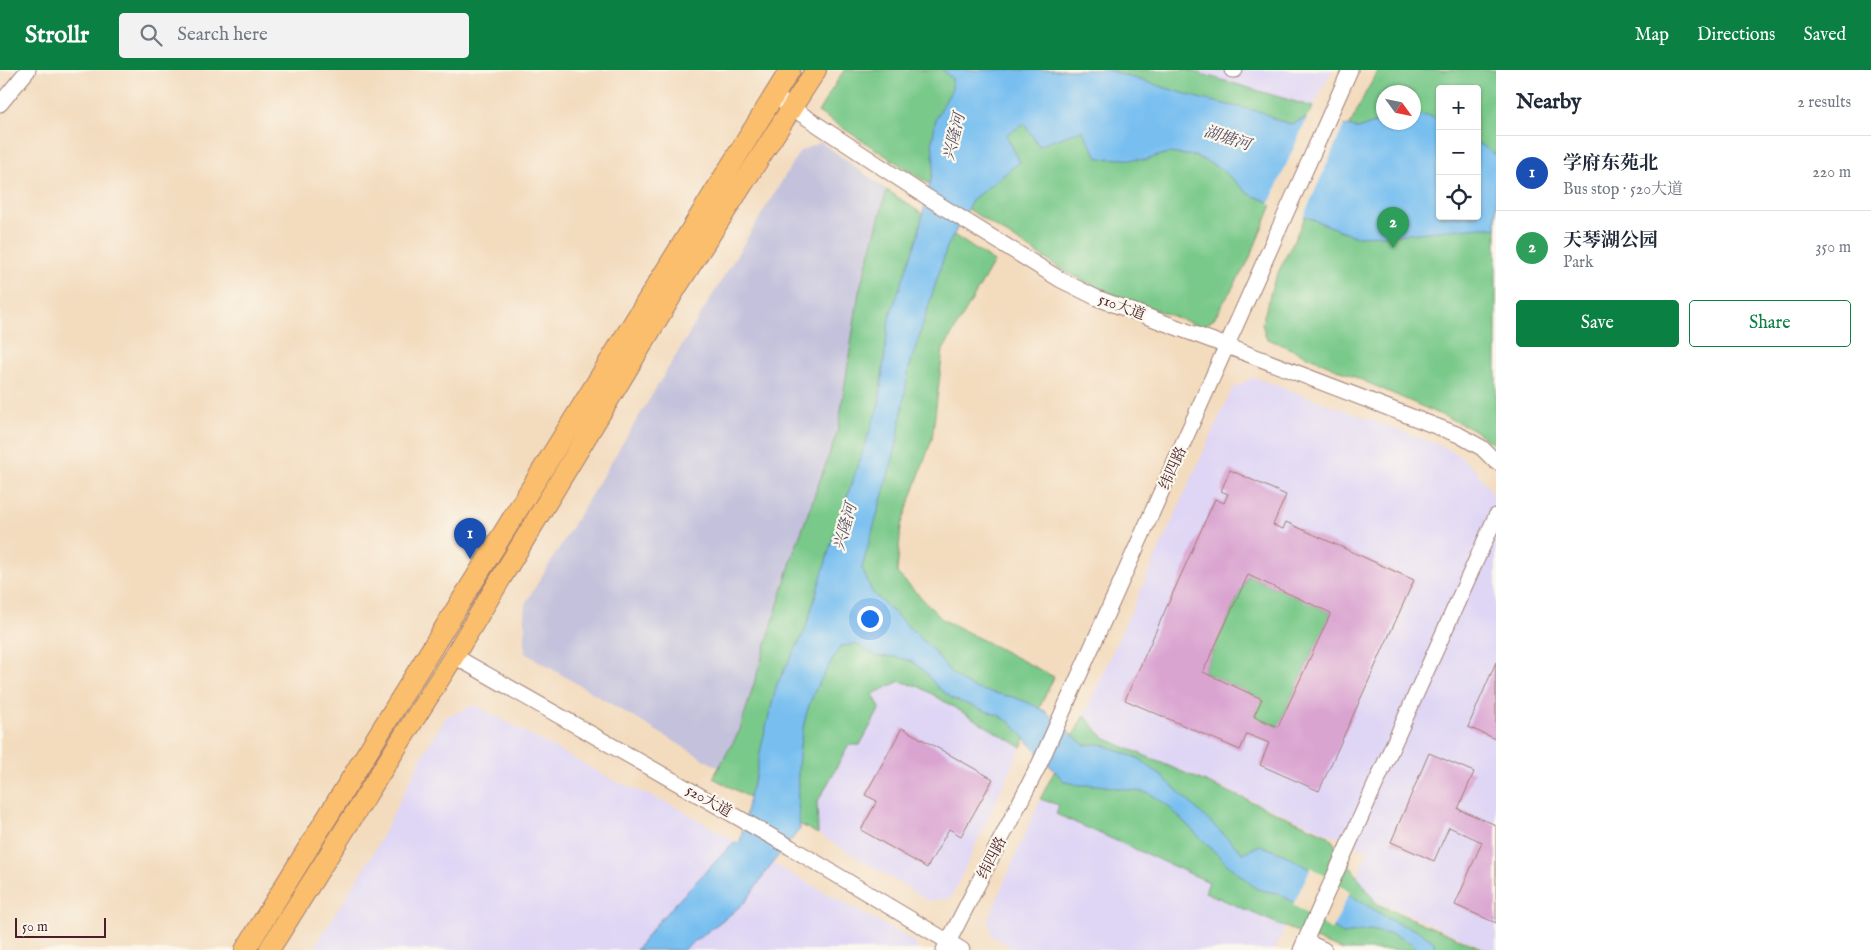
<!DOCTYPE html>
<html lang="en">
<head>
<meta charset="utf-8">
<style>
	body { margin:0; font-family:"IM FELL English","Noto Serif SC",serif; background:#f2f2f3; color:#1f2937 }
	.controls { position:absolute; right:15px; top:15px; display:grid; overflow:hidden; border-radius:5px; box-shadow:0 1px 4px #0004 }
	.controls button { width:45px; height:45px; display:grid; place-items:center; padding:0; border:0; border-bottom:1px solid #e0e1e3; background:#fff; color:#1f2937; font:25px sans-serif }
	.compass { position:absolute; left:1376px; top:15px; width:45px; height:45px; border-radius:50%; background:#fff; box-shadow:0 1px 4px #0004; rotate:123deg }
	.scale { position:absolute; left:15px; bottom:12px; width:91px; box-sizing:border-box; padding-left:5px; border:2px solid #4a1f2b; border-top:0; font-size:14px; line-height:18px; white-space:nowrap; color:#4a1f2b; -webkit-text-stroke:4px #fbf7ec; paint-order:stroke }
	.you { position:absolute; left:869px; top:548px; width:18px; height:18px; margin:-12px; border:4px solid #fff; border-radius:50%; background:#1a73e8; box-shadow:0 0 0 8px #1a73e833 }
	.badge { display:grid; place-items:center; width:32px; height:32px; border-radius:50%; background:#0b8043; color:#fff; font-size:16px; font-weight:700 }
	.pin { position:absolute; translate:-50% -41px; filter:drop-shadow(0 1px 2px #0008) }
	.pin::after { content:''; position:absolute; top:26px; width:18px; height:15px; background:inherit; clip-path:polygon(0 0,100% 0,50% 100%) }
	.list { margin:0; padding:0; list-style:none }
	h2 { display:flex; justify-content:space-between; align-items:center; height:65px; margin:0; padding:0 20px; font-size:21px }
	h2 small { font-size:16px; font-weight:400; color:#747a83 }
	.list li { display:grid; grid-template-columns:32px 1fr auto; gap:15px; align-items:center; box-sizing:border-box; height:75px; padding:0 20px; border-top:1px solid #e0e1e3 }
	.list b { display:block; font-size:19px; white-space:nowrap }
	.list p { margin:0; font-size:16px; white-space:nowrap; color:#747a83 }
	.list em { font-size:16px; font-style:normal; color:#747a83 }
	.actions { display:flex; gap:10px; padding:15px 20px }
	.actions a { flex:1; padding:11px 0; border:1px solid #0b8043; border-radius:5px; text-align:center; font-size:18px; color:#0b8043 }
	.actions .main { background:#0b8043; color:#fff }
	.icon { flex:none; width:28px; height:28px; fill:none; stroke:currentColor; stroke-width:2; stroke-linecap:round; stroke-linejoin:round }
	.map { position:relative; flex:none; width:1496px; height:880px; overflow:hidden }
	header { display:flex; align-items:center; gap:30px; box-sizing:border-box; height:70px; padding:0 25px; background:#0b8043; color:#fff }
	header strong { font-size:24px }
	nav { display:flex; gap:28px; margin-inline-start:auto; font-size:18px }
	.search { width:350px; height:45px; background:#f2f2f3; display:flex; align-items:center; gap:12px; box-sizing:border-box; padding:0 18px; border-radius:5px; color:#747a83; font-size:19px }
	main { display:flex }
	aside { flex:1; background:#fff }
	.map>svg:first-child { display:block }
	.built { fill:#dfd5f5 }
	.industrial { fill:#c3c1db }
	.green { fill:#79c98a; stroke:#62745a; fill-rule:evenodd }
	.water { fill:#78bff0; stroke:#616f8e }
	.pier { fill:#f3dbbe }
	.building { fill:#daa4d1; fill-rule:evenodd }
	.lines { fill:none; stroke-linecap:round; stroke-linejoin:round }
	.minor-casing { stroke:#9e7d74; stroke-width:17 }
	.major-casing { stroke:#9e7d74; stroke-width:22 }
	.minor { stroke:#fff; stroke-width:15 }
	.major { stroke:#fabe6d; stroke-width:20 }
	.labels { text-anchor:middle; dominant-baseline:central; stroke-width:4.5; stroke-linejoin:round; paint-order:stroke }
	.street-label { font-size:15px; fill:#4a1f2b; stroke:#fbf7ec }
	.water-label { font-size:16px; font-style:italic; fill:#584f66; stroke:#fbf7ec }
</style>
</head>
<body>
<header>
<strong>Strollr</strong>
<div class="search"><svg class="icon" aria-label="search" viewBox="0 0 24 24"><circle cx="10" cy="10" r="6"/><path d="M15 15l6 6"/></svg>Search here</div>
<nav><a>Map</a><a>Directions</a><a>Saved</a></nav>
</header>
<main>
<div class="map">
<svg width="1496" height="880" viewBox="0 0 1496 880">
	<rect width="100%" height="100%" fill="#fbf7ec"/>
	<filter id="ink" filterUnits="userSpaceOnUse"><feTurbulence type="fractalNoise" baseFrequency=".02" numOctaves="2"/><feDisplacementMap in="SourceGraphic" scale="10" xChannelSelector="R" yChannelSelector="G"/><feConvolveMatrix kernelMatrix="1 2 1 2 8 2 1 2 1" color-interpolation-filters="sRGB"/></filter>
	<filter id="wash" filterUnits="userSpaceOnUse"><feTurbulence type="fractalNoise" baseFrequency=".0096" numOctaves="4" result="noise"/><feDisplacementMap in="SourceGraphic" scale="20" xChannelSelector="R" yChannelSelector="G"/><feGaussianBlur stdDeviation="1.12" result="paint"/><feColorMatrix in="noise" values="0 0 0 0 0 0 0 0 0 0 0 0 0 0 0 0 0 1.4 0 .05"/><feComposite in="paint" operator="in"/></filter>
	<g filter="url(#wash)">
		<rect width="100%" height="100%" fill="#f3dbbe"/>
		<path class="built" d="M 1188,0 L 1332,0 L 1313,37 Z
			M 1253,307 L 1445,377 L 1462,388 L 1478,403 L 1496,428 L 1496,880 L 1489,880 L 1352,820 L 1368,780 L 1104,668 L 1084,645 L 1232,319 Z
			M 900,611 L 920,617 L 1021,677 L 951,828 L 929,831 L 818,764 L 817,733 L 849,675 L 872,624 Z
			M 475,635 L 615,711 L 674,736 L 776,795 L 915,872 L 917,880 L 313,880 L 374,782 L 425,681 L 446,647 Z
			M 1040,729 L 1060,736 L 1056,744 L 1209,812 L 1205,822 L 1285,857 L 1275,880 L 1017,880 L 992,866 L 988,850 Z"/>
		<path class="industrial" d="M 821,72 L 887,120 L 859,222 L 838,360 L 793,485 L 740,660 L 719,698 L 525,583 L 525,534 L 800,81 Z"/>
		<path class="green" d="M 844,0 L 1188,0 L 1313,37 L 1248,192 L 1213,250 L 1202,257 L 1098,218 L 1064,201 L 818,42 Z
			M 1379,0 L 1496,0 L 1496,376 L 1471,358 L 1266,268 L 1262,253 L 1274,211 L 1366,22 ZM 1440,19 L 1477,19 L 1477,146 L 1440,146 ZM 1384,22 L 1414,22 L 1414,52 L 1384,52 Z
			M 887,120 L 994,192 L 943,280 L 932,369 L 901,456 L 897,503 L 942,549 L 1054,607 L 1021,677 L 920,617 L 900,611 L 873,624 L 880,638 L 860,675 L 849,675 L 817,733 L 818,764 L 713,708 L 740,660 L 793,485 L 838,360 L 859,222 Z
			M 1248,505 L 1331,543 L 1278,657 L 1254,646 L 1262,629 L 1203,602 Z
			M 1084,645 L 1104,668 L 1328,765 L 1377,834 L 1486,880 L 1343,880 L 1285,857 L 1205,822 L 1209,812 L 1056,744 L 1059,735 L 1040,729 Z"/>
		<path class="water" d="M 942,0 L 1107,0 L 1202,29 L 1261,42 L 1277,50 L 1291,54 L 1312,46 L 1358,59 L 1383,50 L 1384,52 L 1414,52 L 1414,45 L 1430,46 L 1440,51 L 1440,146 L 1477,146 L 1477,72 L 1496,85 L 1496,159 L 1483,157 L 1396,165 L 1354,166 L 1249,124 L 1221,99 L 1195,86 L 1167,83 L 1146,90 L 1098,88 L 1082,60 L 1039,76 L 1024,54 L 1006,65 L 1020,92 L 973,129 L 947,177 L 909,299 L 896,378 L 862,498 L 872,522 L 933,580 L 950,602 L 961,611 L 976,619 L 1013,627 L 1029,633 L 1045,641 L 1084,675 L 1101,674 L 1140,689 L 1164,708 L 1243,783 L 1260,775 L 1285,785 L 1304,796 L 1392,851 L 1418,861 L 1434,872 L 1434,880 L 1417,880 L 1411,873 L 1394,865 L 1370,860 L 1343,864 L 1280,824 L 1257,819 L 1228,795 L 1167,735 L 1149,723 L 1099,715 L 1078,715 L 1064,711 L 1011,653 L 1000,646 L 953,629 L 937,617 L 925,602 L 911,591 L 896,587 L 876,586 L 856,574 L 841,576 C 831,594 817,613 810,633 C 796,672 796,718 800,759 L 770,796 L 746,831 L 732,843 L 683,880 L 636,880 L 657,853 L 731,775 L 740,772 L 750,723 L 756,705 L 762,673 L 777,614 L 805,561 L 834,464 L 879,334 L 889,248 L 917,169 L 934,96 L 932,72 L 936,48 L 952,19 L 952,8 Z"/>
		<path class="pier" d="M 1313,43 L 1345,53 L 1303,148 L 1269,134 L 1308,45 Z
			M 1311,797 L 1350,822 L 1332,860 L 1293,835 Z"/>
		<g id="blocks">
			<path class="building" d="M 1230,400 L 1286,425 L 1273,455 L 1283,459 L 1286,452 L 1414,510 L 1319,721 L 1260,695 L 1269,673 L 1247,664 L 1240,680 L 1125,630 L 1215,429 L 1224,433 L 1228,424 L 1221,421 ZM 1248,505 L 1331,543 L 1278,657 L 1254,646 L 1262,629 L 1203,602 Z
				M 1496,592 L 1496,669 L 1468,657 Z
				M 902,658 L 993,709 L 961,766 L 949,759 L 927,798 L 861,760 L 877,731 L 865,725 Z
				M 1429,683 L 1474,702 L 1458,739 L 1496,755 L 1496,853 L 1455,835 L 1482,772 L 1449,757 L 1434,791 L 1391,772 Z"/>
		</g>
	</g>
	<g filter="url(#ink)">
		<use href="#blocks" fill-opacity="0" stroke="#9e7d74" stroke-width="1"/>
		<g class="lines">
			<defs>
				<path id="minor" d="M 1232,0 L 1235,0
					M 783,32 L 927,127 L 1061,210 L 1097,228 L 1227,276 L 1459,365 L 1482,378 L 1496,392
					M 0,34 L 28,0
					M 454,586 L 790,777 L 962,880
					M 1305,871 L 1324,880
					M 944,880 L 1039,695 L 1350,0
					M 1301,880 L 1496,446"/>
				<path id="major" d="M 245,880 L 790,0
					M 269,880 L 454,586 L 678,215 L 816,0"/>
			</defs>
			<use href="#minor" class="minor-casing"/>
			<use href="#major" class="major-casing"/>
			<use href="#minor" class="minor"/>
			<use href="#major" class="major"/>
		</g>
	</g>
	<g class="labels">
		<g class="street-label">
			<text transform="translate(1122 237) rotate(21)">510大道</text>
			<text transform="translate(1173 398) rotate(-66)">纬四路</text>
			<text transform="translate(709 731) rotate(30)">520大道</text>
			<text transform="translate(992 788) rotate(-63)">纬四路</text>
		</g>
		<g class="water-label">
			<text transform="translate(955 67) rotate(-76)">兴隆河</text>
			<text transform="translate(1227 69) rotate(18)">湖塘河</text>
			<text transform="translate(846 457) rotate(-74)">兴隆河</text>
		</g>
	</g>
</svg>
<div class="controls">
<button>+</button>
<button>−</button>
<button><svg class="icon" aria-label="locate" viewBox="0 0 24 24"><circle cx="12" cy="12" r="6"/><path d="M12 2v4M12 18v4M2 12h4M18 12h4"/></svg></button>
</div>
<svg class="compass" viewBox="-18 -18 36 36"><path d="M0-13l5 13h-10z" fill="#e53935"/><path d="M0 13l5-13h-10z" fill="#747a83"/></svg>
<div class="scale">50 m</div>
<div class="you"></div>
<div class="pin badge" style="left:470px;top:489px;background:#1a4fb4">1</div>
<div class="pin badge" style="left:1393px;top:178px;background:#2e9e5b">2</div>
</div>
<aside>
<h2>Nearby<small>2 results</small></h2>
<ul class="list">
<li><span class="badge" style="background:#1a4fb4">1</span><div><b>学府东苑北</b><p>Bus stop · 520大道</p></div><em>220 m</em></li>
<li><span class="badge" style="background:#2e9e5b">2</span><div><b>天琴湖公园</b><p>Park</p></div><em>350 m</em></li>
</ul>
<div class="actions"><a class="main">Save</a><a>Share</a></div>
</aside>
</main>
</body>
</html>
